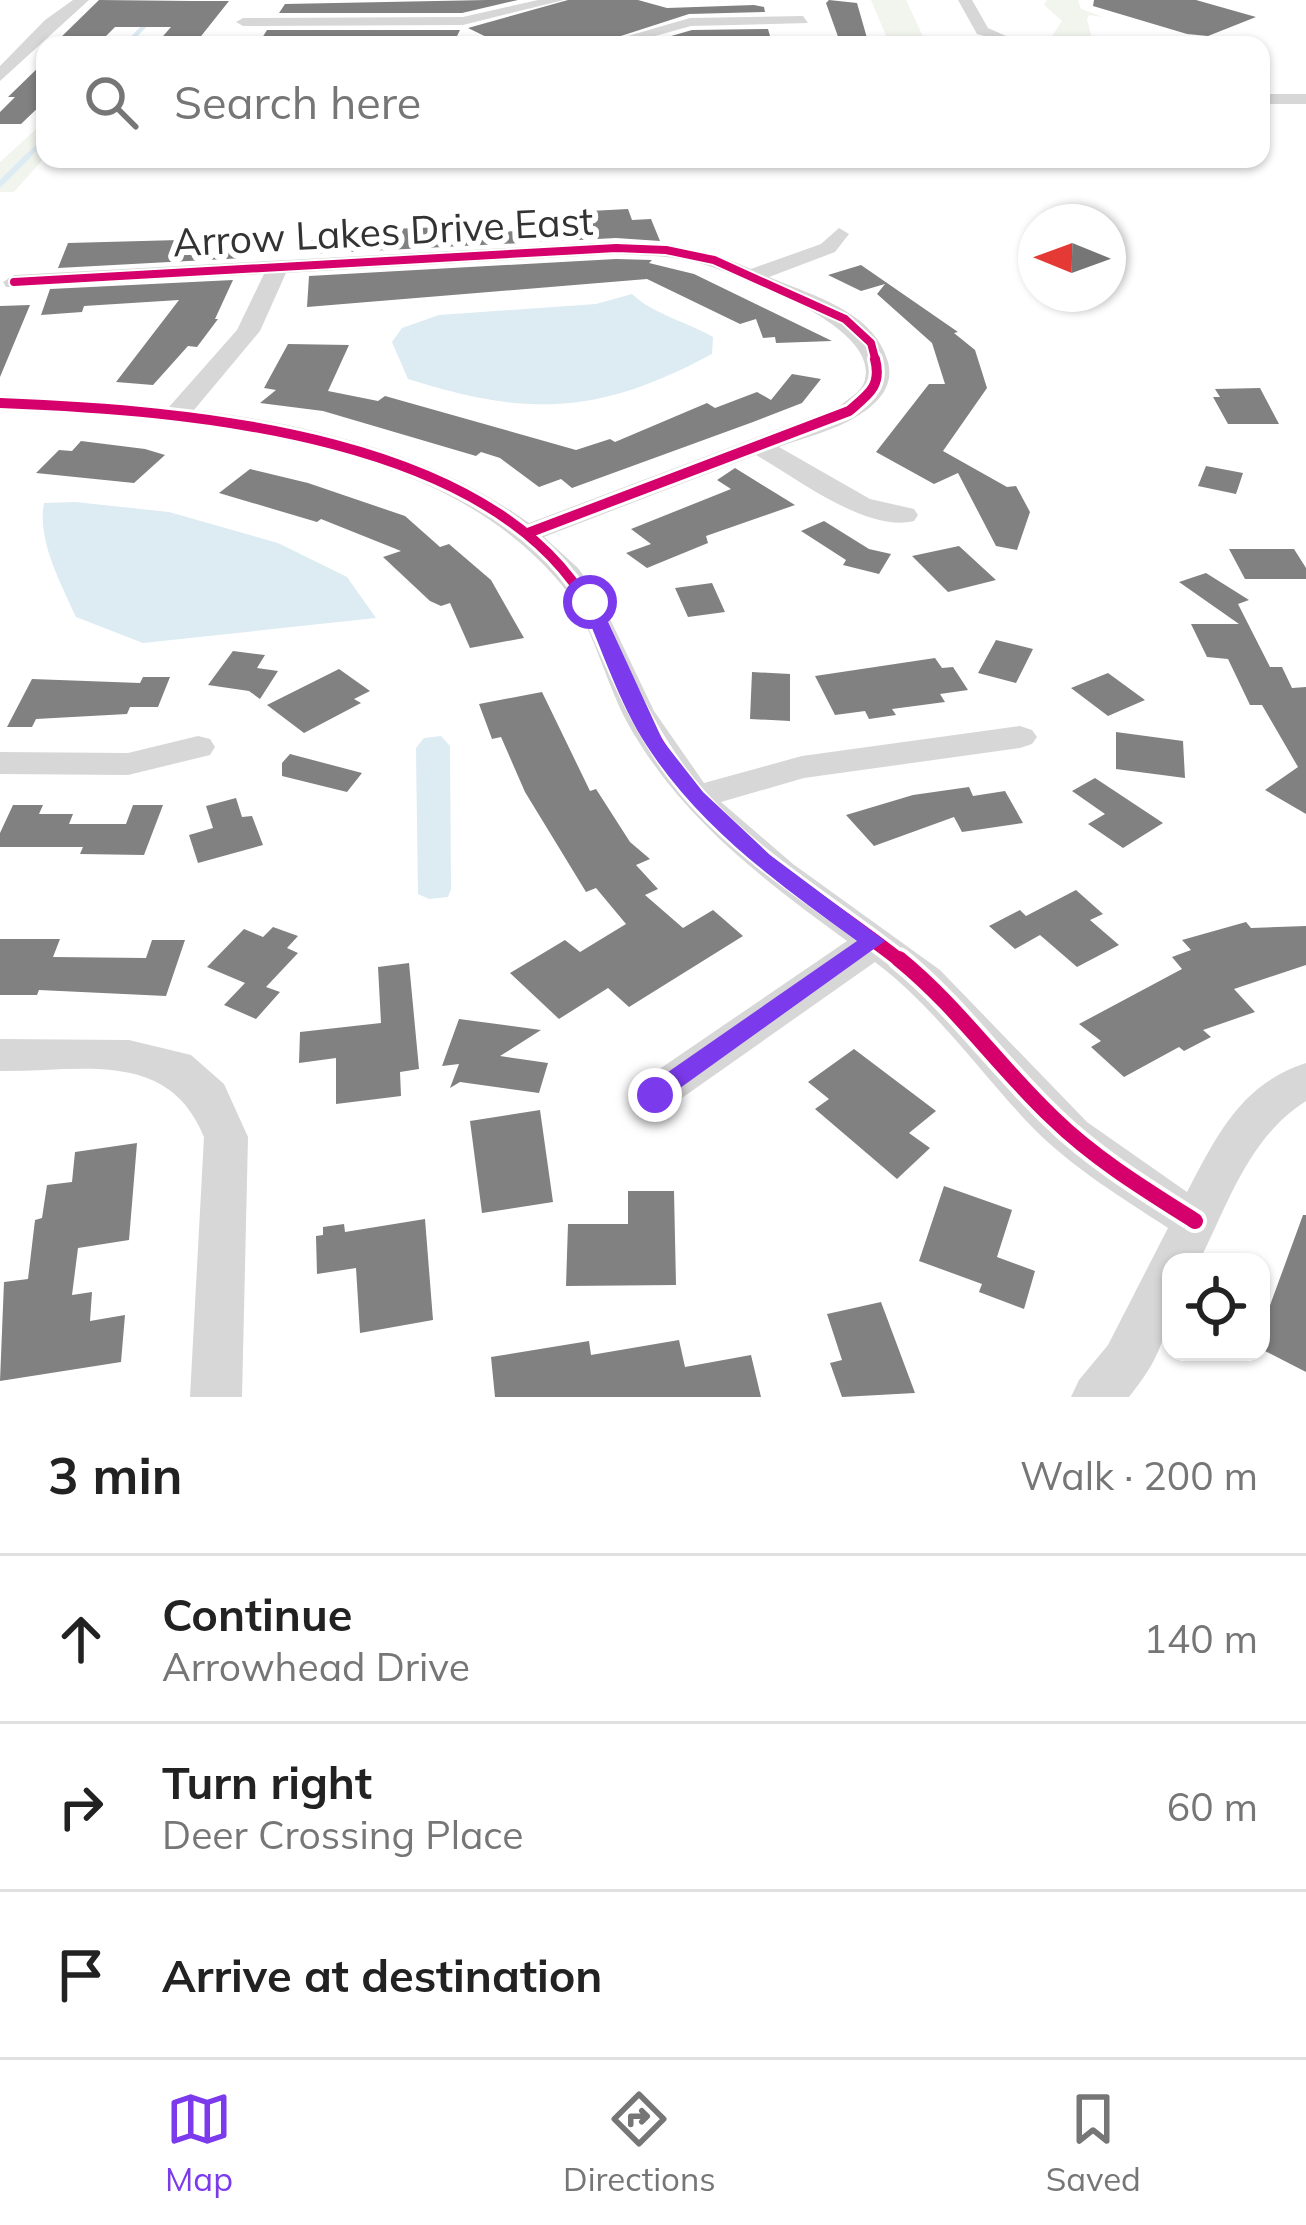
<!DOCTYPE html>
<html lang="en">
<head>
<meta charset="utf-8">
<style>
	body { margin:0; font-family:Mulish,sans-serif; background:#f6f6f6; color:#222 }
	.controls { position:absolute; right:36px; bottom:36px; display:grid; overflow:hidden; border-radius:24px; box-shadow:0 3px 9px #0004 }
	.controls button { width:108px; height:108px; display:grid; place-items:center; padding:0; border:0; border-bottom:3px solid #e0e0e0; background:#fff; color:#222; font:60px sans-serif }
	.compass { position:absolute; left:1018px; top:204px; width:108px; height:108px; border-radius:50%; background:#fff; box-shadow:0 3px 9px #0004; rotate:271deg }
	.stop { position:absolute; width:36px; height:36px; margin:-27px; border:9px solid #7c3aed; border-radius:50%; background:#fff }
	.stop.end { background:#7c3aed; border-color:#fff; box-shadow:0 3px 12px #0008 }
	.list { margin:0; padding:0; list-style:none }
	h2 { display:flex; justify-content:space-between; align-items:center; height:156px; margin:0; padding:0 48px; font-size:51px }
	h2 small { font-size:39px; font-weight:400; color:#767676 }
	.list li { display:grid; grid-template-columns:78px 1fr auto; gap:36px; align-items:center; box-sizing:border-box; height:168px; padding:0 48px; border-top:3px solid #e0e0e0 }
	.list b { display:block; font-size:45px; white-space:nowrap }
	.list p { margin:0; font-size:39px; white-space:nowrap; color:#767676 }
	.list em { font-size:39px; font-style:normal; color:#767676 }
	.icon { flex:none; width:66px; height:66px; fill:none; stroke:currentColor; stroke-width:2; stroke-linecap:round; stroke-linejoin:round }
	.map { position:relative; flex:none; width:1306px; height:1397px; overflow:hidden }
	.search { position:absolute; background:#fff; box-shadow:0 3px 9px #0004; left:36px; right:36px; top:36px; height:132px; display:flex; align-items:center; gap:30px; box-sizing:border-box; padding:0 42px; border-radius:24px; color:#767676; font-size:45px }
	.sheet { height:660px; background:#fff }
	nav { display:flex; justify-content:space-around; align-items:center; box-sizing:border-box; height:168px; border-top:3px solid #e0e0e0; background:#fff; font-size:33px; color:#767676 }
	nav a { display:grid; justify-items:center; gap:6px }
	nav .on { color:#7c3aed }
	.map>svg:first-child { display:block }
	.green { fill:#f1f5ed }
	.water { fill:#ddebf3 }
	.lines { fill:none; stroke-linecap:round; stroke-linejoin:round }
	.stream-far1 { stroke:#ddebf3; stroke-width:4.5 }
	.stream { stroke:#ddebf3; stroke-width:6 }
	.building { fill:#818181 }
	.minor { fill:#d7d7d7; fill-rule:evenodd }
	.cycleway-far3-casing { stroke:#fff; stroke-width:12 }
	.cycleway-far2-casing { stroke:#fff; stroke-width:16 }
	.cycleway-far1-casing { stroke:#fff; stroke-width:21 }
	.cycleway-casing { stroke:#fff; stroke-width:24 }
	.cycleway-far3 { stroke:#d6006c; stroke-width:8 }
	.cycleway-far2 { stroke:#d6006c; stroke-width:10 }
	.cycleway-far1 { stroke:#d6006c; stroke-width:14 }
	.cycleway { stroke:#d6006c; stroke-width:16 }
	.route { fill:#7c3aed }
	.labels { text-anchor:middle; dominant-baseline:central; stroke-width:12; stroke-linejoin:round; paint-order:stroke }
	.far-street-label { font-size:39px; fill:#333; stroke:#fff }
</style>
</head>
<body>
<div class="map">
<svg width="1306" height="1397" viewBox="0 0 1306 1397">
	<rect width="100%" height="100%" fill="#fff"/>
	<path class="green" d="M 871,0 L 906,0 L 927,45 L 890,45 Z
		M 1047,0 L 1078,0 L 1081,9 L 1103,17 L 1089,15 L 1087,20 L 1094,45 L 1046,45 L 1062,21 L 1044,5 Z
		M 45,121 L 45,157 L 14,192 L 0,192 L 0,162 Z"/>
	<path class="water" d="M 632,294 C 654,315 686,321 713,337 L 712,354 C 598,415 529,417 408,379 L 392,342 L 402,328 L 439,315 L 596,304 Z
		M 75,502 L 169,512 L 278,543 L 347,577 L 376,618 L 143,643 L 76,617 C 61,583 37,541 44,503 Z
		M 441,736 L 450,746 L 451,889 L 448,897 L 429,899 L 418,894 L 416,748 L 424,738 Z"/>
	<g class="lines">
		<path class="stream-far1" d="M 126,45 L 148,22
			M 25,159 L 45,139"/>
		<path class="stream" d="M 0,184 L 28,156"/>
	</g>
	<path class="building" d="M 99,0 L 192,1 L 229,1 L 194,45 L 157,43 L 171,27 L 115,27 L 100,42 L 55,43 Z
		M 487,0 L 518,0 L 462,13 L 279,13 L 285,4 Z
		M 568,0 L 638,0 L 667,8 L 754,5 L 764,7 L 765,12 L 689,14 L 593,45 L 503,45 L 468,28 Z
		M 829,0 L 857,3 L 869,45 L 841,45 L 826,3 Z
		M 1094,0 L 1196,0 L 1256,17 L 1208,36 L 1187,34 L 1093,6 Z
		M 768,29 L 770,36 L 761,37 L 762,45 L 640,45 L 692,30 Z
		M 267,30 L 460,30 L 457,36 L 440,36 L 439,41 L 338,43 L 334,38 L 262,38 Z
		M 45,61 L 45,101 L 21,124 L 0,124 L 0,112 L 15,97 L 8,97 Z
		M 628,209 L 632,220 L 651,219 L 660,241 L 616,238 L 311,254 L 311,240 L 361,237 L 361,230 L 499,225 L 500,232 L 563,228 L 565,219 L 592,218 L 590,211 Z
		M 253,238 L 244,258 L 58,268 L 68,243 Z
		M 616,259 L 652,260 L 649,263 L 694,274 L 832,341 L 776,343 L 775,337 L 763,338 L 756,319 L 740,324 L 647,279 L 307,307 L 309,276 Z
		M 861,265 L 958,332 L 954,333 L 975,350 L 987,388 L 943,451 L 1007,487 L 1016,486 L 1030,512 L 1017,550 L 996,546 L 958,473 L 934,484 L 876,452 L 929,384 L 945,384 L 932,343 L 877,294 L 885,284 L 861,291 L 828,275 Z
		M 233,280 L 215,319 L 218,319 L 197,347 L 188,346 L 153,385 L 116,382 L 179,300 L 84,306 L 82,312 L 41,315 L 50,289 Z
		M 30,305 L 0,377 L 0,306 Z
		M 288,344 L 349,345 L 328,391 L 378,401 L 385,396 L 576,450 L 610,439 L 615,442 L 707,403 L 715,408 L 757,392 L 771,400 L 792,374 L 821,379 L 802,403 L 753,422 L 572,488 L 561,479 L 539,487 L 500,458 L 481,452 L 476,456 L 323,411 L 260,403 L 276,390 L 264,388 Z
		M 1260,388 L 1279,424 L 1228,424 L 1213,397 L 1220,397 L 1215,389 Z
		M 81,441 L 145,449 L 165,455 L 134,483 L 36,473 L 59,450 L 72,451 Z
		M 1206,466 L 1243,473 L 1236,494 L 1198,486 Z
		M 735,468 L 795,505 L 706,536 L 708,543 L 647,568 L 626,553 L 651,544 L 631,529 L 731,489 L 717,480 Z
		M 250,469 L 308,483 L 405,516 L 440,547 L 449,544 L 491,580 L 524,638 L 470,648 L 450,603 L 441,606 L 430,601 L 383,557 L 401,551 L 321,519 L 317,522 L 219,493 Z
		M 824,521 L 869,549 L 891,554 L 879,574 L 843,565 L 846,560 L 801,531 Z
		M 959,546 L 996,580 L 948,592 L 912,556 Z
		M 1229,549 L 1294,549 L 1306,568 L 1306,579 L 1245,579 Z
		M 1206,573 L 1249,600 L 1238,604 L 1270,667 L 1282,667 L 1292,688 L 1306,687 L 1306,814 L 1265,790 L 1298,767 L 1262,705 L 1250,705 L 1228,659 L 1207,657 L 1191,624 L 1239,624 L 1179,582 Z
		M 712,583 L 725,612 L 688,617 L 675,588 Z
		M 996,640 L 1033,649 L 1016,683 L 978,673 Z
		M 233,651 L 265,655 L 257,668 L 278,671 L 260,699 L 249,691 L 208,685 Z
		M 935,658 L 942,668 L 953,667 L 968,690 L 940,694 L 945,702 L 892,709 L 896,715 L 869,719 L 865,711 L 835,715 L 815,676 Z
		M 339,669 L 370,691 L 354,699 L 361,703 L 304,733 L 267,705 Z
		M 752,672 L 790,674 L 790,721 L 750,719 Z
		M 1108,673 L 1145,700 L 1108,716 L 1071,688 Z
		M 143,677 L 170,677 L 158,707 L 130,707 L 127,714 L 36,719 L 32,727 L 7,727 L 32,679 L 140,683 Z
		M 542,692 L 590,791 L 596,789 L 630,842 L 650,859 L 636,865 L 658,889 L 645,895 L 683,928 L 713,910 L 743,936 L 629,1007 L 608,988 L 559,1019 L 510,973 L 565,940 L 580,952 L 626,924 L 596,888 L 586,892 L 525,792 L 501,737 L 492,739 L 479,704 Z
		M 1116,732 L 1183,741 L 1185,778 L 1116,769 Z
		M 290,754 L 362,773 L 347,792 L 282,776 L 282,763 Z
		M 1095,778 L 1163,823 L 1123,848 L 1088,824 L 1105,814 L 1072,791 Z
		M 969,787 L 973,796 L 1005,791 L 1023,823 L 962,832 L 954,817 L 874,846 L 846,815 L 913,795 Z
		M 236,798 L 242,817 L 252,816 L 263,845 L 198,863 L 189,835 L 213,828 L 206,806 Z
		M 13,805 L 43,805 L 39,814 L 73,814 L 69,824 L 126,824 L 133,805 L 163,805 L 144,855 L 80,854 L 83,847 L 0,847 L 0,833 Z
		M 1076,890 L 1103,914 L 1090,920 L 1119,945 L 1077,967 L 1040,935 L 1015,949 L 989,926 L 1020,910 L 1026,916 Z
		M 1246,922 L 1251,928 L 1306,926 L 1306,965 L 1234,989 L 1255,1012 L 1203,1030 L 1211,1037 L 1184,1051 L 1179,1047 L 1124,1077 L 1091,1047 L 1101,1041 L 1079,1024 L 1182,969 L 1172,957 L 1191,950 L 1182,940 Z
		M 273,927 L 298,936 L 287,948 L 298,953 L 266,987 L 280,992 L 256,1019 L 224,1005 L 245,983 L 207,967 L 244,929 L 263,937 Z
		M 0,939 L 60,939 L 53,957 L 146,958 L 152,940 L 185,940 L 166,996 L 39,990 L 37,995 L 0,995 Z
		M 409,963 L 419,1069 L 400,1072 L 401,1096 L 336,1104 L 336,1058 L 299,1063 L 300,1032 L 381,1023 L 378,967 Z
		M 459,1019 L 541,1030 L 500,1056 L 548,1063 L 539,1093 L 460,1082 L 450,1088 L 459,1064 L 442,1066 Z
		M 854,1049 L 936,1111 L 909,1133 L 930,1148 L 897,1179 L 815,1109 L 829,1099 L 808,1082 Z
		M 540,1110 L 553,1202 L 482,1213 L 470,1121 Z
		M 137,1143 L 129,1240 L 78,1248 L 72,1295 L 92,1292 L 90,1321 L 125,1315 L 121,1362 L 0,1381 L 4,1282 L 28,1279 L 35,1220 L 42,1218 L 47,1185 L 72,1182 L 75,1152 Z
		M 944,1186 L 1012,1210 L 997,1257 L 1035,1271 L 1024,1309 L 979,1292 L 982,1284 L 919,1261 Z
		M 628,1191 L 674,1191 L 676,1285 L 566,1286 L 568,1224 L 628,1224 Z
		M 1303,1215 L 1306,1215 L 1306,1372 L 1261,1349 L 1261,1330 Z
		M 425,1219 L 433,1320 L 360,1333 L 356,1268 L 317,1274 L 316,1236 L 323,1235 L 323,1227 L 344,1224 L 345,1232 Z
		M 881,1302 L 915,1393 L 842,1397 L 830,1363 L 842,1360 L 827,1314 Z
		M 679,1340 L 685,1367 L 751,1355 L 761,1397 L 495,1397 L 491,1357 L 589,1341 L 591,1355 Z"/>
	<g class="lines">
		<path class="minor" d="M 73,0 L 89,0 L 0,81 L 0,66 L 45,20 Z
			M 538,0 L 564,0 L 463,25 L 243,26 L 236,22 L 243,18 L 463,17 Z
			M 958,0 L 972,0 L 988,28 L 1006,36 L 1006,42 L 977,34 Z
			M 803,16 L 808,23 L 691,26 L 623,45 L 597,45 L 690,18 Z
			M 1261,94 L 1306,94 L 1306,104 L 1261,104 Z
			M 839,228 L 849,234 L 835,252 L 769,277 C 813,296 874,311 888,362 C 894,386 879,402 859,415 C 837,430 805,437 779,447 L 870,499 L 914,509 L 918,515 L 914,521 C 867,533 796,478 756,455 L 544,537 L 578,568 L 600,598 L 654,711 L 704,783 L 802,756 L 1020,726 L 1032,730 L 1037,737 L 1032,744 L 1020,748 L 804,778 L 721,802 L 793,864 L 940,970 L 1087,1122 L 1187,1192 C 1217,1135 1241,1084 1306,1063 L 1306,1101 C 1249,1137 1228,1204 1199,1262 L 1171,1262 C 1171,1321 1168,1349 1129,1397 L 1071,1397 L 1079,1380 L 1108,1345 L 1168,1228 C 1122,1198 1073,1168 1034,1129 C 980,1073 937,1009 875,962 L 669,1107 L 654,1112 L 639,1107 L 632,1095 L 639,1083 L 847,941 C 761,878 681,818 628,724 C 604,680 593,623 561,584 C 436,433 181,417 0,411 L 0,395 L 169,407 L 237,330 L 264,274 L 6,287 L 3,282 L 14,275 L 616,242 C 664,244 707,249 751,269 L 821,244 ZM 616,254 C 647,256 679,255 709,266 C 749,280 878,327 865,379 C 863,391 849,398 840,406 L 529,523 C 433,454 310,424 194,410 L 260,331 L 286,273 Z
			M 198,736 L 210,739 L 215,747 L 210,755 L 128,775 L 0,774 L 0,752 L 128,753 Z
			M 0,1039 L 129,1040 L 191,1055 L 224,1084 L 248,1137 L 242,1397 L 190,1397 L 204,1137 C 168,1048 81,1072 0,1071 Z"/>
		<defs>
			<path id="cycleway-far3" d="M 14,282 L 616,248 L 666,250 L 714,260 L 845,319 L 871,343 L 876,362"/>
			<path id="cycleway-far2" d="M 0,403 C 182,410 510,433 598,624
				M 528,533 L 849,411 C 869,394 882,386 875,359"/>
			<path id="cycleway-far1" d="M 597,621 C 624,684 651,747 698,799 C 757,864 834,908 902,962"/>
			<path id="cycleway" d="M 899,959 C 957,1006 999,1067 1053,1118 C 1095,1159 1146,1190 1195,1221"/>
		</defs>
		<use href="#cycleway-far3" class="cycleway-far3-casing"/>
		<use href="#cycleway-far2" class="cycleway-far2-casing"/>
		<use href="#cycleway-far1" class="cycleway-far1-casing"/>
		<use href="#cycleway" class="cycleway-casing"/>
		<use href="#cycleway-far3" class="cycleway-far3"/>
		<use href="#cycleway-far2" class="cycleway-far2"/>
		<use href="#cycleway-far1" class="cycleway-far1"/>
		<use href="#cycleway" class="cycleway"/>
	</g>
	<path class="route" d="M 590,597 L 599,602 L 663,741 L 703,792 L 770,855 L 885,941 L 655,1106 L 645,1103 L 642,1095 L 645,1088 L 857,941 C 779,884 700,828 647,746 C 619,703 602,649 581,602 Z"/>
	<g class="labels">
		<g class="far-street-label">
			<text transform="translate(383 231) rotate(-3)">Arrow Lakes Drive East</text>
		</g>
	</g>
</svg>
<div class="controls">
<button><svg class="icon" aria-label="locate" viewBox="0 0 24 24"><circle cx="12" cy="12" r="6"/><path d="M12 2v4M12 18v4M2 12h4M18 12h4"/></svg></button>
</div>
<svg class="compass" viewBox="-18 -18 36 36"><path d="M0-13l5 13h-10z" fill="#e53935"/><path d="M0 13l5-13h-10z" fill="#767676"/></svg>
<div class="stop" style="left:590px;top:602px"></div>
<div class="stop end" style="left:655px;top:1095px"></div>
<div class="search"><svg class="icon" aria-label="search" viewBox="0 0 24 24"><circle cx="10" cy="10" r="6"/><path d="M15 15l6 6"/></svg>Search here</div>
</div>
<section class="sheet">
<h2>3 min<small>Walk · 200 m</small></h2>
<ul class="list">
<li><svg class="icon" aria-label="ahead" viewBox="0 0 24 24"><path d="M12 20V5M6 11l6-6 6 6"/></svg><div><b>Continue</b><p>Arrowhead Drive</p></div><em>140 m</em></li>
<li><svg class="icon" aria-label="right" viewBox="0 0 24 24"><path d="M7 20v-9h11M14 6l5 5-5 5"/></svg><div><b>Turn right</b><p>Deer Crossing Place</p></div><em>60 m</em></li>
<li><svg class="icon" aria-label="arrive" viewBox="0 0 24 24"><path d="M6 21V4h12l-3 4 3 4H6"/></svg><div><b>Arrive at destination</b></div></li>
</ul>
</section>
<nav>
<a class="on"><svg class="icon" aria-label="map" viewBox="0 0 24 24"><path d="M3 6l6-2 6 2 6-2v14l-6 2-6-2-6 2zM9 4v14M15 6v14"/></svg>Map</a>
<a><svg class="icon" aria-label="directions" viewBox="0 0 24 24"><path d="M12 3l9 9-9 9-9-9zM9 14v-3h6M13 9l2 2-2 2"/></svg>Directions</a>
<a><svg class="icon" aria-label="saved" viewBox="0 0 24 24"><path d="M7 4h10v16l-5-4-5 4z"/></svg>Saved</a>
</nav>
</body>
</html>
